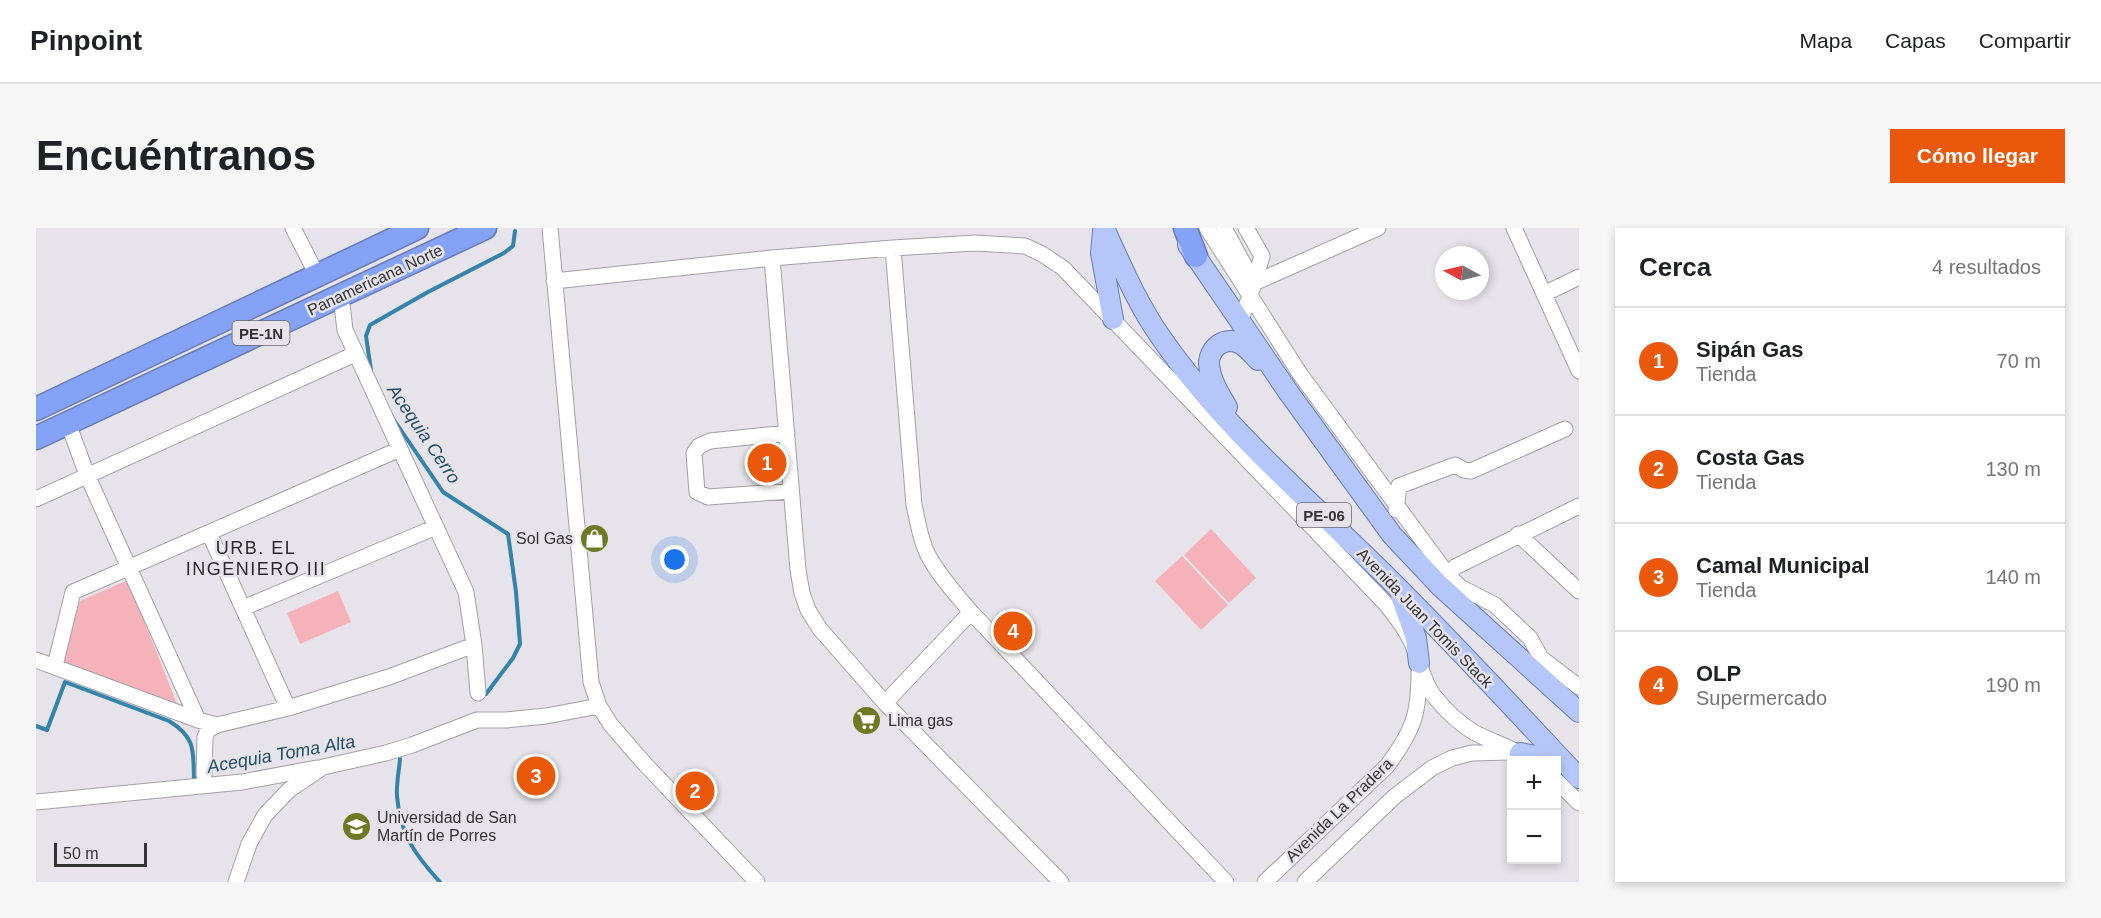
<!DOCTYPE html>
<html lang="es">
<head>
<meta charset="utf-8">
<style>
	body { margin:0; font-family:Helvetica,sans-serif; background:#f6f6f6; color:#202124 }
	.controls { position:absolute; right:18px; bottom:18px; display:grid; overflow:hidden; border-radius:0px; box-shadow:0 3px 9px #0003 }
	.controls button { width:54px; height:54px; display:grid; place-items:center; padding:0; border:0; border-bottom:2px solid #e0e0e0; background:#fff; color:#202124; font:30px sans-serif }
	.compass { position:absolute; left:1399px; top:18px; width:54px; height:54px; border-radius:50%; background:#fff; box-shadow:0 3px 9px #0003; rotate:277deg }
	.scale { position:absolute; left:18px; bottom:15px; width:93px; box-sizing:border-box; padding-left:6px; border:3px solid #333235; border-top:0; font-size:16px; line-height:21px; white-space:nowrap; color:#333235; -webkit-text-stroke:4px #e6e4ea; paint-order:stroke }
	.you { position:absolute; left:639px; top:332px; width:21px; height:21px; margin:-15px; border:4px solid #fff; border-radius:50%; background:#1a73e8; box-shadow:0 0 0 9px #1a73e833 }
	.badge { display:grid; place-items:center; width:39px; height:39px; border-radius:50%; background:#ea580c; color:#fff; font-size:20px; font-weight:700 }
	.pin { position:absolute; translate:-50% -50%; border:3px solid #fff; box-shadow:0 2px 6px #0006 }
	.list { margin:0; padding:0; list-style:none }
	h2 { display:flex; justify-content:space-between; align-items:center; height:78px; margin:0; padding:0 24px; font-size:26px }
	h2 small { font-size:20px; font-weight:400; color:#757577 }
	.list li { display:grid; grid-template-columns:39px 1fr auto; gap:18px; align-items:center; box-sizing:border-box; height:108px; padding:0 24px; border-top:2px solid #e0e0e0 }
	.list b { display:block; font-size:22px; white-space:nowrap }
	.list p { margin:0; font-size:20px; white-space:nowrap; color:#757577 }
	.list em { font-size:20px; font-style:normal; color:#757577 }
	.map { position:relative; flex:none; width:1543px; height:654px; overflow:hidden; border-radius:0px }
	header { display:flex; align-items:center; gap:36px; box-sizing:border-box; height:84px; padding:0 30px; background:#fff; border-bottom:2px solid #e0e0e0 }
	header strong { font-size:28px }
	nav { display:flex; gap:33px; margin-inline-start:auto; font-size:21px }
	.intro { display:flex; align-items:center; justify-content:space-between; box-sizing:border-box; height:144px; padding:0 36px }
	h1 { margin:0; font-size:42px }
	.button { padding:15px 27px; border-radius:0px; background:#ea580c; color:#fff; font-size:21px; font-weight:700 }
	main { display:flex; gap:36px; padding:0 36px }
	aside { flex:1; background:#fff; border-radius:0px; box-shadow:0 3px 9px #0003 }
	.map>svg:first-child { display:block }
	.green { fill:#f5b3b9 }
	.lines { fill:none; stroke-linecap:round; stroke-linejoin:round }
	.stream { stroke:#3383aa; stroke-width:4 }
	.minor-casing { stroke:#a2a0a6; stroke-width:17 }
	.major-casing { stroke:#687bb2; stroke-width:22 }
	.highway-casing { stroke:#687bb2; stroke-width:25 }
	.minor { stroke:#fff; stroke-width:15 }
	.major { stroke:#b5c7fa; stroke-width:20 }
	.highway { stroke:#84a2f6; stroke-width:22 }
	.labels { text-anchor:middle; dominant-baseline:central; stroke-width:5; stroke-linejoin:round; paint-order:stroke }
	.shield { fill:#e6e4ea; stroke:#69676b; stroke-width:1.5 }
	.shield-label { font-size:15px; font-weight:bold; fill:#333235 }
	.street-label { font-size:16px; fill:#333235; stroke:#e6e4ea }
	.poi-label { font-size:16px; fill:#333235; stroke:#e6e4ea; text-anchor:start }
	.water-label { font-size:18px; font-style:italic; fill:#224f66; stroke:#e6e4ea }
	.neighbourhood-label { font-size:18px; letter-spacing:1.5px; fill:#2b292e; stroke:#e6e4ea }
</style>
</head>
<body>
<header>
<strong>Pinpoint</strong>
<nav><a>Mapa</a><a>Capas</a><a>Compartir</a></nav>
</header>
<div class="intro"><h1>Encuéntranos</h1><a class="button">Cómo llegar</a></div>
<main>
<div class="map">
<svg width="1543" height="654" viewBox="0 0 1543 654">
	<rect width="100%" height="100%" fill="#e6e4ea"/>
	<path class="green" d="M 1175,301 L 1220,350 L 1193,375 L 1148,327 Z
		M 1146,328 L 1192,377 L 1165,402 L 1119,353 Z
		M 92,352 L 141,476 L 26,433 L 44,373 Z
		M 302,363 L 315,394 L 264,416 L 251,385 Z"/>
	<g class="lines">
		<path class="stream" d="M 335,142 L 330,108 L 334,97 L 392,64 L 468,25 L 477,18 L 479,3
			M 356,189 L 407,264 L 472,306 L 480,364 L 484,416 L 477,430 L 450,466
			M 0,498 L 11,502 L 29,454 L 133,493 C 161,510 157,524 158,554
			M 364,531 C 363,543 360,557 361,568 C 364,606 379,627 404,654"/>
		<defs>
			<path id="minor" d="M 257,0 L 281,47
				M 514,0 L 555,454 L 563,478
				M 1171,0 L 1264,146 L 1412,347 L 1424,359 L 1459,377 L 1494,410 L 1505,430 L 1543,459
				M 1188,0 L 1218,55 L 1342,0
				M 1478,0 L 1543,143
				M 857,20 L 878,277 C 882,294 884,312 892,327 C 903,348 920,366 935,384 L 1190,654
				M 736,30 L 762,342 L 766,365 L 772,382 L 784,401 L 849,475 L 1025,654
				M 518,53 L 736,30 L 857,20 L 939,15 L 989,18 L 1006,26 L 1027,40 L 1349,375 C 1359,387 1368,399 1375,413 C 1383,430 1386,453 1398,468 C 1409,482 1424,496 1439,505 C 1457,514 1477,520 1493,531
				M 1508,66 L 1543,49
				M 305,68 L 309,102 L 430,364 L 438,417 L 442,465
				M 1204,93 L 1214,68 L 1226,28 L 1210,0
				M 32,195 L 51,247 L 162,492
				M 751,205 L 674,213 L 663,218 L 658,225 L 661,264 L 672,269 L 755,263
				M 0,271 L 319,126
				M 1360,282 L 1363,258 L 1419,237 L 1428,242 L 1435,243 L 1529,201
				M 173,305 L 252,480
				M 1482,306 L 1543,363
				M 1408,353 L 1419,339 L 1543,278
				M 207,380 L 400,299
				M 0,432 L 162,492 L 181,497 L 252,480 L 353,449 L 438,417
				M 19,438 L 37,364 L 364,221
				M 849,475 L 935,384
				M 168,547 L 169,509 L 172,502 L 181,497
				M 1520,552 L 1543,575
				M 0,574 L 206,554 L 281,540
				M 200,654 L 213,616 L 229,587 L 253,562 L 287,539 L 350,525 L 376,517 L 441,492 L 470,492 L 510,488 L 563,478 L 575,497 L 608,535 L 721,654
				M 1229,654 L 1351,538 C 1377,503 1383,487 1383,444
				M 1269,654 L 1358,569 L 1396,540 L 1416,530 L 1436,525 L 1474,524"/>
			<path id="major" d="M 1068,0 C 1085,37 1101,75 1124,108 C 1189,203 1281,278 1361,359 C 1423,421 1483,486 1543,550
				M 1067,3 L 1065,25 L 1077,91
				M 1152,17 L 1253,165 L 1356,307 L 1404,358 L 1543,484
				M 1191,179 C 1183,166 1174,151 1173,136 C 1173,119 1190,107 1205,116 C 1212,120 1217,127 1222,132
				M 1365,368 L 1380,410 L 1383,435
				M 1484,525 L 1528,534"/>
			<path id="highway" d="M 1149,0 L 1160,28
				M 0,181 L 381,0
				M 0,210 L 449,0"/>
		</defs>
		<use href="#minor" class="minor-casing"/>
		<use href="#major" class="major-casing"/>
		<use href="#highway" class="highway-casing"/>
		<use href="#minor" class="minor"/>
		<use href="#major" class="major"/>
		<use href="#highway" class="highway"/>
	</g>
	<defs>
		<symbol id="shop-disc" viewBox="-11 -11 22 22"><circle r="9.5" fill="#6e7924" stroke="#e6e4ea"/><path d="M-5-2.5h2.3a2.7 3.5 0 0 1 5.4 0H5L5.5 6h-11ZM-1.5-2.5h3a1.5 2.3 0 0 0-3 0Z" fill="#fff"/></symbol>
		<symbol id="supermarket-disc" viewBox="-11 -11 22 22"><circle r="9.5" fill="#6e7924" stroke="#e6e4ea"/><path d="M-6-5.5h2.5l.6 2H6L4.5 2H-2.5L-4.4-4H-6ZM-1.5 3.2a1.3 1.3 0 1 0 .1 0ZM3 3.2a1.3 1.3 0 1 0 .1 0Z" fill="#fff"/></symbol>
		<symbol id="university-disc" viewBox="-11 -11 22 22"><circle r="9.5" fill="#6e7924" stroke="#e6e4ea"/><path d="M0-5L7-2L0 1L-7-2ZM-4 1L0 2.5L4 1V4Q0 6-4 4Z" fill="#fff"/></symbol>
	</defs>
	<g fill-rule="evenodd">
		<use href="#shop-disc" x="542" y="294" width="33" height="33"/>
		<use href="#supermarket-disc" x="814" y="476" width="33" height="33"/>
		<use href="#university-disc" x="304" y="582" width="33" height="33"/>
	</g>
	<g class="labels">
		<g class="shield">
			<rect x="196.5" y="93" width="57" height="24" rx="4.5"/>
			<rect x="1261" y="275" width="54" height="24" rx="4.5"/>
		</g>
		<g class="shield-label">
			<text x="225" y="105">PE-1N</text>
			<text x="1288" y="287">PE-06</text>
		</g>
		<g class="street-label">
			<text transform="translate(339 52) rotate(-25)">Panamericana Norte</text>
			<text transform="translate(1389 390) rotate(46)">Avenida Juan Tomis Stack</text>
			<text transform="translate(1303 582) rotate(-44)">Avenida La Pradera</text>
		</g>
		<g class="poi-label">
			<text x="537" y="310" text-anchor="end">Sol Gas</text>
			<text x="852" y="492">Lima gas</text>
			<text x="341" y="589">Universidad de San<tspan x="341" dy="18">Martín de Porres</tspan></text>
		</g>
		<g class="water-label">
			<text transform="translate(388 206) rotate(56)">Acequia Cerro</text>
			<text transform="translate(245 526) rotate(-10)">Acequia Toma Alta</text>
		</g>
		<g class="neighbourhood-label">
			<text x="220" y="320">URB. EL<tspan x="220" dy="21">INGENIERO III</tspan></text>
		</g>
	</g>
</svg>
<div class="controls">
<button>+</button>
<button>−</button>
</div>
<svg class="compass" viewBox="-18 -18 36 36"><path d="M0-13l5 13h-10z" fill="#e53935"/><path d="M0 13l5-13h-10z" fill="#757577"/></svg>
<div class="scale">50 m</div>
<div class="you"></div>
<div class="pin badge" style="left:731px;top:235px">1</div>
<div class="pin badge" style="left:659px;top:563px">2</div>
<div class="pin badge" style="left:500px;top:548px">3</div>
<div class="pin badge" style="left:977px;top:403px">4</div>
</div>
<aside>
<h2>Cerca<small>4 resultados</small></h2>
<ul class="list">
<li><span class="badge">1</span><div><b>Sipán Gas</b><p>Tienda</p></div><em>70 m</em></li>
<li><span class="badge">2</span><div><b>Costa Gas</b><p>Tienda</p></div><em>130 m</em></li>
<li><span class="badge">3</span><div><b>Camal Municipal</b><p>Tienda</p></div><em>140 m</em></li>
<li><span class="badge">4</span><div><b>OLP</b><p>Supermercado</p></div><em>190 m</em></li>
</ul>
</aside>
</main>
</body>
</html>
